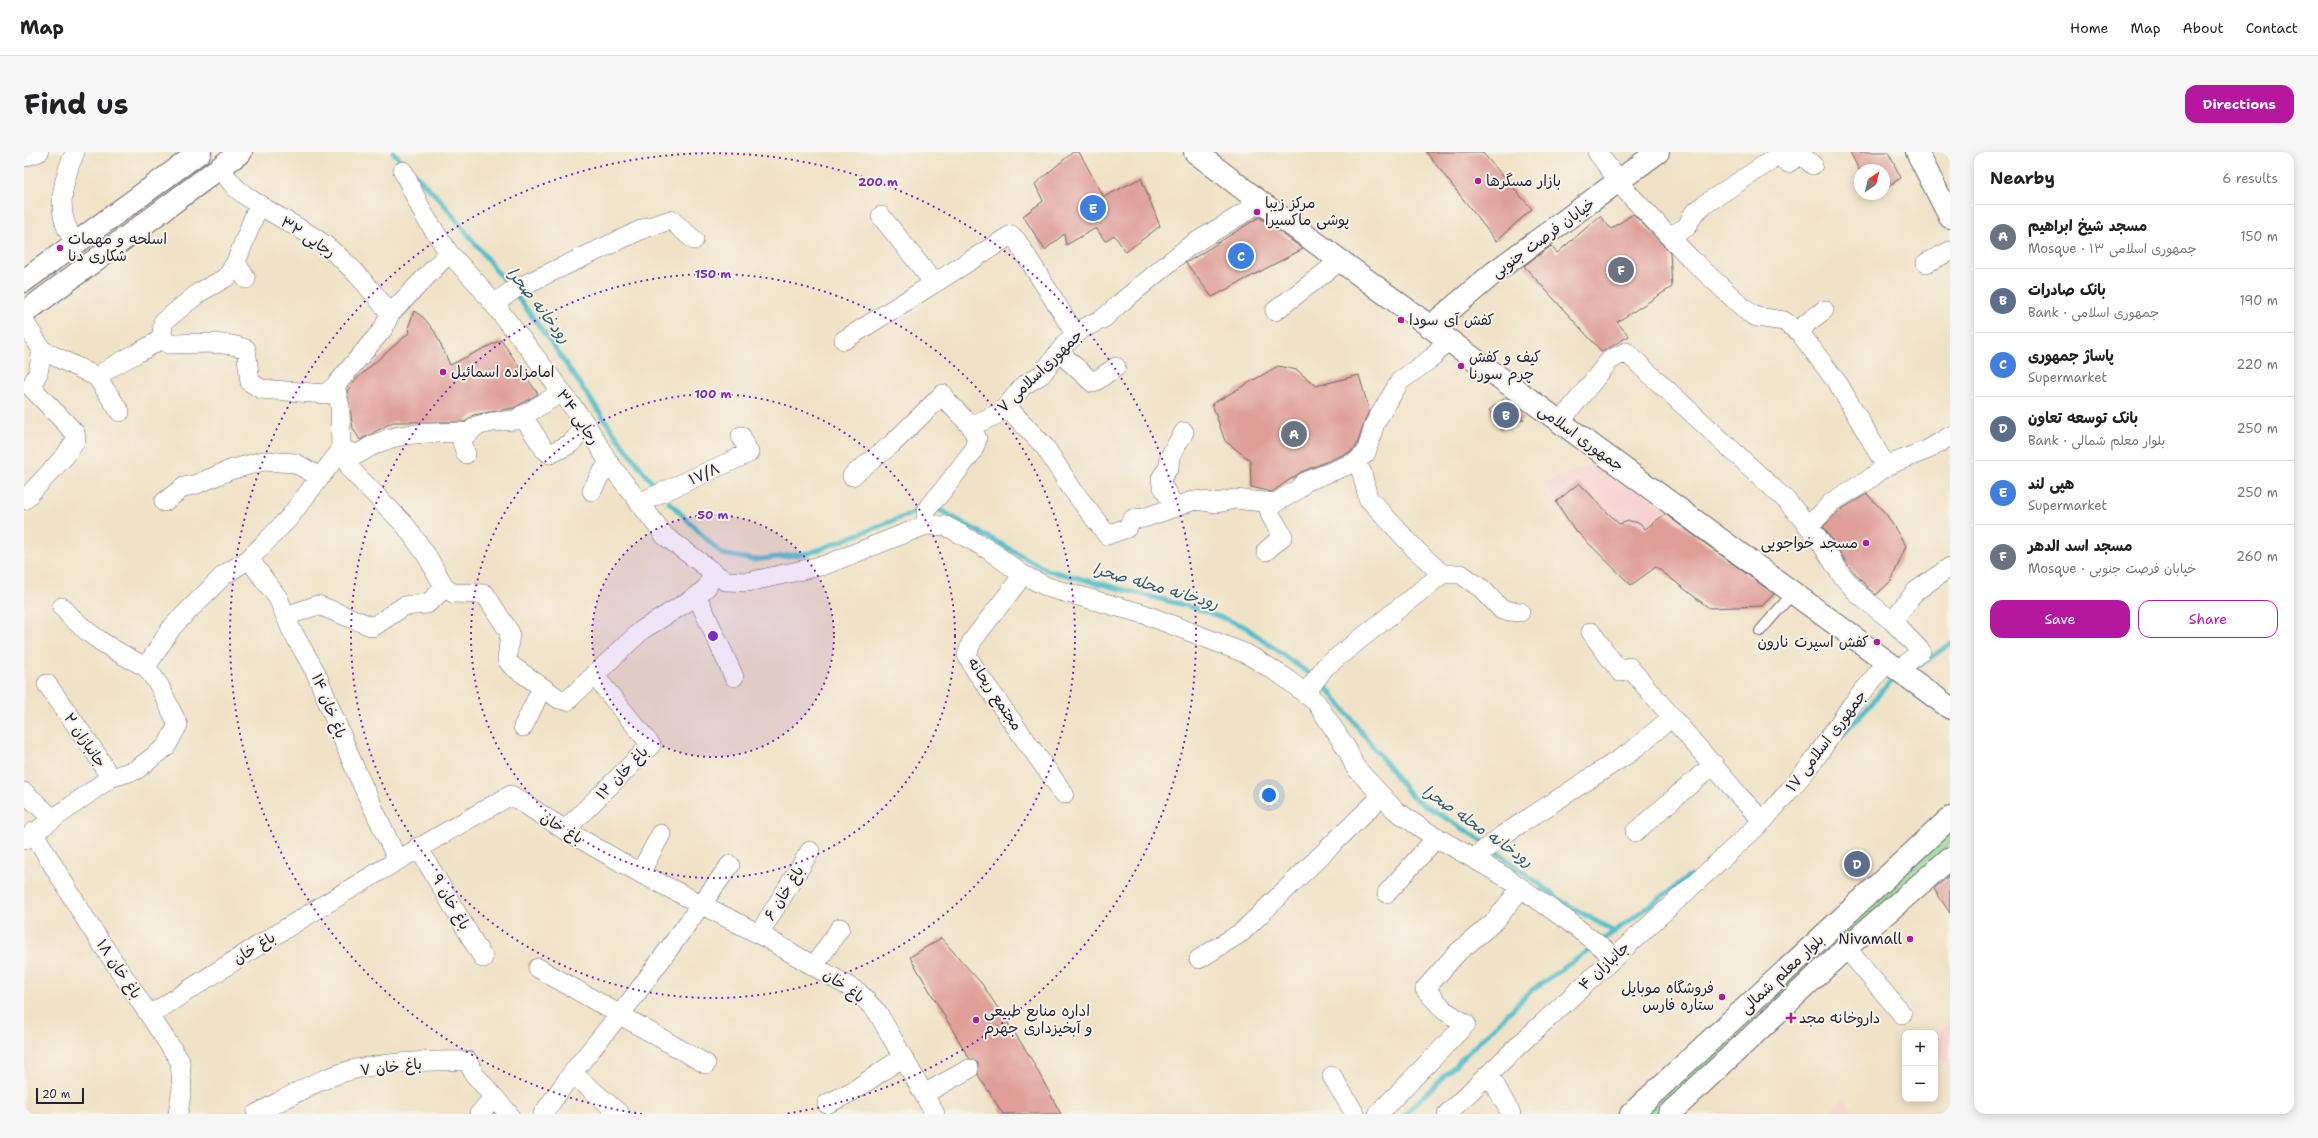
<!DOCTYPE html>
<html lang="en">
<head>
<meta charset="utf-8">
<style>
	body { margin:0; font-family:"Shantell Sans","Playpen Sans Arabic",sans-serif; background:#f6f6f6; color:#202124 }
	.controls { position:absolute; right:12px; bottom:12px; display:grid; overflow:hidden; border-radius:8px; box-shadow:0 2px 10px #0003 }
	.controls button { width:36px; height:36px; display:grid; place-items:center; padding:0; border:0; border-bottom:1px solid #e0e0e0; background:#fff; color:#202124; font:20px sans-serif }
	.compass { position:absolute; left:1830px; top:12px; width:36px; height:36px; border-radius:50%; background:#fff; box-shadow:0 2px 10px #0003; rotate:35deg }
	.scale { position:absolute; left:12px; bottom:10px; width:48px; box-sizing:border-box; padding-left:4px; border:2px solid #22223b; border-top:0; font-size:11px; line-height:14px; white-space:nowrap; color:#22223b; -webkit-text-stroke:3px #f7f3e8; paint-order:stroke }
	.you { position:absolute; left:1245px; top:643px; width:14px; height:14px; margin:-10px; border:3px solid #fff; border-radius:50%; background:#1a73e8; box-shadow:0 0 0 6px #1a73e833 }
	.badge { display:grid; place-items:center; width:26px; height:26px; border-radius:50%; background:#b5179e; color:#fff; font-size:13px; font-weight:700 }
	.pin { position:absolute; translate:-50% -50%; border:2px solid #fff; box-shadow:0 1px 4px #0006 }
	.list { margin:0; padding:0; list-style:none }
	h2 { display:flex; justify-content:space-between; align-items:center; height:52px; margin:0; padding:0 16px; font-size:17px }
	h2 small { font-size:13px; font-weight:400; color:#757577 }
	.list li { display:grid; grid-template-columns:26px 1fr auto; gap:12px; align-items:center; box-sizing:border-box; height:64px; padding:0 16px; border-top:1px solid #e0e0e0 }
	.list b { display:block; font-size:15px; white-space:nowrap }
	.list p { margin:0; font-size:13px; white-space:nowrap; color:#757577 }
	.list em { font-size:13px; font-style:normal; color:#757577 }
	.actions { display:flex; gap:8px; padding:12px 16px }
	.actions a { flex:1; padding:9px 0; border:1px solid #b5179e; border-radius:12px; text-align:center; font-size:14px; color:#b5179e }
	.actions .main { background:#b5179e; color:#fff }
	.map { position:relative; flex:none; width:1926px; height:962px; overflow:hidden; border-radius:12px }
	header { display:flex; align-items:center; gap:24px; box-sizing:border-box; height:56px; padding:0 20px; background:#fff; border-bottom:1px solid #e0e0e0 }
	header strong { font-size:19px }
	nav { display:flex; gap:22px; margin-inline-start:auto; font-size:14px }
	.intro { display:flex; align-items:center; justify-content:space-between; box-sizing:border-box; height:96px; padding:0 24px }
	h1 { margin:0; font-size:28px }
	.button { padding:10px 18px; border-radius:12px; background:#b5179e; color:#fff; font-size:14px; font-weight:700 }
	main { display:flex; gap:24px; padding:0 24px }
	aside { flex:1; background:#fff; border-radius:12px; box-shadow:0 2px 10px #0003 }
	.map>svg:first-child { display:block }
	.built { fill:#f7d0cf }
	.green { fill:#95db94; stroke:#5c7e68 }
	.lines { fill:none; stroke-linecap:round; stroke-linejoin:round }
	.stream { stroke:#52bfcb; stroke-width:5 }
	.building { fill:#df9e98 }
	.lane-casing { stroke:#6a656c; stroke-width:12 }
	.street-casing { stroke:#6a656c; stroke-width:20 }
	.secondary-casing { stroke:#6a656c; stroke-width:24 }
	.lane { stroke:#fff; stroke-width:10 }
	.street { stroke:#fff; stroke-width:19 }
	.secondary { stroke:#fff; stroke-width:22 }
	.ring { fill:none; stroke:#7b2cbf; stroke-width:2; stroke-dasharray:2 4 }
	.poi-dot { fill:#b5179e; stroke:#f7f3e8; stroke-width:1.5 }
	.labels { text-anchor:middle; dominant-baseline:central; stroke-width:4; stroke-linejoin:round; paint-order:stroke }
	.poi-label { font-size:15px; fill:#22223b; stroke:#f7f3e8; text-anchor:start }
	.street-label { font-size:15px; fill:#22223b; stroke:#f7f3e8 }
	.water-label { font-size:16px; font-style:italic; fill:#33596d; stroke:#f7f3e8 }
	.centre { fill:#7b2cbf; stroke:#f7f3e8; stroke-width:2 }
	.ring-label { font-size:12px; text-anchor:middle; font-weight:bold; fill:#7b2cbf; stroke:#f7f3e8; stroke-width:4; stroke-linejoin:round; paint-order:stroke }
</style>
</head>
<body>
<header>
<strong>Map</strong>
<nav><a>Home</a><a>Map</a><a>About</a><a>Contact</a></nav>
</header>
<div class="intro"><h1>Find us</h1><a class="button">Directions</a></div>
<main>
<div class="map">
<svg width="1926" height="962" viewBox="0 0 1926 962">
	<rect width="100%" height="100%" fill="#f7f3e8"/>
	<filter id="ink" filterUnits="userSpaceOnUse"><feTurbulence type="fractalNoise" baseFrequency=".025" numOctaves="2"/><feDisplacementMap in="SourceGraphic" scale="8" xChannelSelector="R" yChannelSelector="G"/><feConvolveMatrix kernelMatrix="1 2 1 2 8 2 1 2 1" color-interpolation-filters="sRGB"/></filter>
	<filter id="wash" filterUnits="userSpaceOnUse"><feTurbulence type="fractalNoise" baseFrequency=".012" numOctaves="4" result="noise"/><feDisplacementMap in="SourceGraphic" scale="16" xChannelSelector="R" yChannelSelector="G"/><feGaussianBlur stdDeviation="0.9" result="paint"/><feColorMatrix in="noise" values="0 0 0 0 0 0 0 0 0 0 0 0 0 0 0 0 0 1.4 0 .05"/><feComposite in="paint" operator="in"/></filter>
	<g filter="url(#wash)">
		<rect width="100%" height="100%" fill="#f0e2c6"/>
		<path class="built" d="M 1577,309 L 1675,384 L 1607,433 L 1549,377 L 1520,330 Z
			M 1926,869 L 1926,914 L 1911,897 L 1911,883 Z
			M 1820,946 L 1831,962 L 1806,962 Z"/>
		<path class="green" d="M 1926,680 L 1926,692 L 1633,962 L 1620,962 Z"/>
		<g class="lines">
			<path class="stream" d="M 369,0 L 419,51 L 486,136
				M 491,142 C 539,203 579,271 628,330
				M 645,350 L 698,402 L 730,408 L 786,401 L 889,361 L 898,360
				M 908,359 L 916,358 L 1023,418 L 1175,457 L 1220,474 L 1302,534 L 1388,645 L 1456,687 L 1539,750 L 1591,780
				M 1892,516 L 1926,492
				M 1816,586 L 1867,529
				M 1576,790 L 1666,724
				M 1381,962 L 1509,837 L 1570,795"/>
		</g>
		<g id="blocks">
			<path class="building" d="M 1049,0 L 1055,0 L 1080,45 L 1117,26 L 1136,74 L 1102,100 L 1090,83 L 1081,89 L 1072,76 L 1042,93 L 1040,82 L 1021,98 L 999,64 L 1019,49 L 1011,32 Z
				M 1402,0 L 1458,0 L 1508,57 L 1472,89 Z
				M 1826,0 L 1864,0 L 1877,26 L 1860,36 L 1860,18 L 1835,18 Z
				M 1609,62 L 1646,100 L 1648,135 L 1593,170 L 1605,184 L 1578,200 L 1500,114 L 1527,94 L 1533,101 L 1576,64 L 1587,77 Z
				M 1235,65 L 1279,97 L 1188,145 L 1162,111 Z
				M 390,159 L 399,165 L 411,180 L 426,213 L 477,188 L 514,242 L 490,256 L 449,263 L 441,270 L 369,270 L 336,288 L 329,276 L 323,239 L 333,226 L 385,181 L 384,176 Z
				M 1254,214 L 1273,218 L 1292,234 L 1335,223 L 1345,258 L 1332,295 L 1326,300 L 1277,320 L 1248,340 L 1227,335 L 1226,308 L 1201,289 L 1188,252 Z
				M 1480,247 L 1500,267 L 1477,278 L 1465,258 Z
				M 1555,331 L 1595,372 L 1605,369 L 1616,371 L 1621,377 L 1641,362 L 1750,442 L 1738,454 L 1685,456 L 1632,415 L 1607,433 L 1550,377 L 1532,350 Z
				M 1843,342 L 1862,362 L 1882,394 L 1867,429 L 1852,443 L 1843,435 L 1825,414 L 1799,375 L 1816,358 Z
				M 1926,723 L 1926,761 L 1910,737 Z
				M 917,786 L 958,832 L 1005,903 L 1037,962 L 979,962 L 954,923 L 954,911 L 945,906 L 886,805 Z"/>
		</g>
	</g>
	<g filter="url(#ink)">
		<use href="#blocks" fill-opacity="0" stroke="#6a656c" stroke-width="1"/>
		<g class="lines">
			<defs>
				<path id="lane" d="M 1736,479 L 1769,441"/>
				<path id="street" d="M 51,0 C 38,29 30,65 52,91
					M 1573,0 L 1603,40 L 1666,106 L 1725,161 L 1733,165 L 1760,169 L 1776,181 L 1815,233 L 1862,314
					M 0,5 L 15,0
					M 196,16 C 201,23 207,31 213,37 C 240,60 273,72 301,93 C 327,113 346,136 366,162
					M 379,19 L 400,63 L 425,101 L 453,131 L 507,199 L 563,274 L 585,311 L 641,384 L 701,429 L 724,430 L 801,413 L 902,373 L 922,374 L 965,398 L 999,423 L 1026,436 L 1120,462 L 1223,502 L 1259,524 L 1292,550 L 1323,597 L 1331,615 L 1371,658 L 1400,678 L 1483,726 L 1544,769 L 1590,805
					M 857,64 L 910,131
					M 1646,84 L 1663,75 L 1669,62 L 1681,52 L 1754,4 L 1764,11 L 1777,3 L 1789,13
					M 212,110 L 203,125 L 176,140 L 139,170 L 138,186 L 145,192 C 169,192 200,188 222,197 L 226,230 L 237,237 L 301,242 L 311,234
					M 1902,111 L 1926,99
					M 222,127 L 212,110 L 235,52
					M 470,152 L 489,138 L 621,76 L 647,68 L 670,88
					M 1251,159 L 1316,109
					M 0,169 L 18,198 L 73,225 L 96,260
					M 1776,181 L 1783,171 L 1800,158
					M 820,188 L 987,83 L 993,89 L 1052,183
					M 1035,200 L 1069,231 L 1092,215
					M 73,225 C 93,209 118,201 138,186
					M 983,255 L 1021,295 L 1048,337 L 1083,383 L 1103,376 L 1109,367 L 1120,366 L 1171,348 L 1193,351 L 1210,347 L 1251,351 L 1273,338 L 1281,330 L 1332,310
					M 498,263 L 520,297 L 526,302 L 546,292 L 563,274
					M 1536,270 L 1586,208 L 1602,200 L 1763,349 L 1792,383 L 1816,421 L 1835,443 L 1868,469 L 1897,499 L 1875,518
					M 435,280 L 445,281 L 452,274 L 468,270 L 492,268 L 530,245 L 535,238
					M 317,298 L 334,302 C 371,278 393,282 435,280 L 442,302
					M 828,324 L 868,292 L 919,242 L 923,249 L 947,274
					M 568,339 L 575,325 L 585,311
					M 0,348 L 41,304 L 52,288 L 51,281 L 7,235 L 14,221 L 18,198
					M 140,350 L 160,335 L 173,332 L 206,318 L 239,309 L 271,311 L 296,325
					M 617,350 L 725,301 L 717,284
					M 1150,354 L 1138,333 L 1137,326 L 1145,315 L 1146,304 L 1160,280
					M 1781,370 L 1793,366 L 1809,349 L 1843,329 L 1862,314 L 1905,297 L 1926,284
					M 902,373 L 902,360 L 905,354 L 916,342 L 949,299 L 953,287 L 947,274 L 978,260 L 999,234 L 1018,222 L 1042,191 L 1058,177 L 1080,166 L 1094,153 L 1164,95 L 1223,59 L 1235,49
					M 1242,399 L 1259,384 L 1247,364 L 1243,350
					M 225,407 L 254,446 L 267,477 L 292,521 L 331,617 L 373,707
					M 1418,422 L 1393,399 L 1344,346 L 1338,321 L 1332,310 L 1342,301 L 1351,271 L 1376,229 L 1409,205 L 1423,187
					M 999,423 L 948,489 L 943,503 L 952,519 L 1040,642
					M 421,436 L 429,441 L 461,442 L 486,481 L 483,508 L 488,514 L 535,547 L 543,549 L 618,478 L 673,444 L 683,435 L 689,421
					M 673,444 L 710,525
					M 38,455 C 61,482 90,499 122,515
					M 262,464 L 294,453 L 349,475 L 380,454 L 403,452 L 421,436 L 403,404 L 381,373 L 328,319 L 317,298
					M 1868,469 L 1892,439 L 1926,415
					M 1567,480 L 1596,520 L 1605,515 L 1717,646 L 1739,669
					M 1281,542 L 1301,515 L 1418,422 L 1437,422 L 1458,437 L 1478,458 L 1496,460
					M 499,575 L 518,536
					M 86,626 L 112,618 L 142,595 L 154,573 L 135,533 L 122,515 L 148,475 L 200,423 L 225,407 L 264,367 L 317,298 L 316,254 L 311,234 L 359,177 L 366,162 L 425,101
					M 0,640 L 29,667
					M 541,678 L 627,593 L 570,523
					M 9,680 L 64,771 L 156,909 L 158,936 L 154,962
					M 1611,680 L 1690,612
					M 0,688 L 86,626 L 73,603 L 23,532
					M 394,695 L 459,806
					M 1450,706 L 1479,683 L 1608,599 L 1648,565
					M 616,721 L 637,682
					M 1363,741 L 1413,685
					M 735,782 L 786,699
					M 1822,796 L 1878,862
					M 1175,807 L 1218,780 L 1358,644
					M 791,813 L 816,776
					M 514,816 L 682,912
					M 126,863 C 244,786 364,712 487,643 L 541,678 L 616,721 L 735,782 L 834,840 L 854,861 L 911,962
					M 548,921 L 596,962
					M 1465,922 L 1487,962
					M 1308,924 L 1331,962
					M 900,942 L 945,917
					M 803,952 L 829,939 L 879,905
					M 232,962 C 265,945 300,923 336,916 C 371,910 409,908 444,909 L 450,922 L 485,962
					M 455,962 L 469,946
					M 519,962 L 548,921 L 609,846 L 706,713
					M 1354,962 L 1442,872 L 1421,859 L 1401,837 L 1433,801 L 1471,769 L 1497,736
					M 1423,962 L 1496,892 L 1739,669 L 1786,614 L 1827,554 L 1863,510"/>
				<path id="secondary" d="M 1171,0 L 1235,49 L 1926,556
					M 1893,0 L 1926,65
					M 0,129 L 176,0
					M 0,161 L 217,0
					M 1406,175 L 1472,119 L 1634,0
					M 1607,962 L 1926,666
					M 1645,962 L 1822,796 L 1926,706"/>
			</defs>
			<use href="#lane" class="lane-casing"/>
			<use href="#street" class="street-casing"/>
			<use href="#secondary" class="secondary-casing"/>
			<use href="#lane" class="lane"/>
			<use href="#street" class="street"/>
			<use href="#secondary" class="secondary"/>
		</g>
	</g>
	<circle cx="689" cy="484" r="121" fill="#7b2cbf" fill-opacity=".12"/>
	<g class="ring">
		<circle cx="689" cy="484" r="121"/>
		<circle cx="689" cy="484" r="242"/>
		<circle cx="689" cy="484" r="362"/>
		<path d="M618 962A483 483 0 1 1 760 962"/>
	</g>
	<g class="poi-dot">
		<circle cx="1454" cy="29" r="4"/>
		<circle cx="1233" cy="60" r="4"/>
		<circle cx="36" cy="96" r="4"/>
		<circle cx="1377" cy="168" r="4"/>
		<circle cx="1437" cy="214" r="4"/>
		<circle cx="419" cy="220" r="4"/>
		<circle cx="1842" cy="391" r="4"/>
		<circle cx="1853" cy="490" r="4"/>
		<circle cx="1886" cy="787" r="4"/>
		<circle cx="1698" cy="845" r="4"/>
		<path d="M1765 860h4v4h4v4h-4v4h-4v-4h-4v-4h4z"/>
		<circle cx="952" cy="868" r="4"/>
	</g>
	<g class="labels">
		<g class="poi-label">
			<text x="1462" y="29">بازار مسگرها</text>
			<text x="1241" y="51">مرکز زیبا<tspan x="1241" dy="17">پوشی ماکسیرا</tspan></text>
			<text x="44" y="87">اسلحه و مهمات<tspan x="44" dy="17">شکاری دنا</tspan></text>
			<text x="1385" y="168">کفش آی سودا</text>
			<text x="1445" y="205">کیف و کفش<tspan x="1445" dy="17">چرم سورنا</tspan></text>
			<text x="427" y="220">امامزاده اسمائیل</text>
			<text x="1834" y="391" text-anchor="end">مسجد خواجویی</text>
			<text x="1845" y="490" text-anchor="end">کفش اسپرت نارون</text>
			<text x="1878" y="787" text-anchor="end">Nivamall</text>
			<text x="1690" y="836" text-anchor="end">فروشگاه موبایل<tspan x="1690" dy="17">ستاره فارس</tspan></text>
			<text x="960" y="859">اداره منابع طبیعی<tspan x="960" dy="17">و آبخیزداری جهرم</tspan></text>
			<text x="1775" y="866">داروخانه مجد</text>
		</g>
		<g class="street-label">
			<text transform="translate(284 85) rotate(33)">رجایی ۳۲</text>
			<text transform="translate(1519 86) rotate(-36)">خیابان فرصت جنوبی</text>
			<text transform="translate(1016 219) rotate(-44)">جمهوری‌اسلامی ۷</text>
			<text transform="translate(554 265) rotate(56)">رجایی ۳۴</text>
			<text transform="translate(1557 286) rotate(36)">جمهوری اسلامی</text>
			<text transform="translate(680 322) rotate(-24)">۱۷/۸</text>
			<text transform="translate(971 542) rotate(56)">مجتمع ریحانه</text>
			<text transform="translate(305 554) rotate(68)">باغ خان ۱۴</text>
			<text transform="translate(61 588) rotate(56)">جانبازان ۲</text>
			<text transform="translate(1802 589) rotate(-53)">جمهوری اسلامی ۱۷</text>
			<text transform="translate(598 621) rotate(-46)">باغ خان ۱۲</text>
			<text transform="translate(538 676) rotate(31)">باغ خان</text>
			<text transform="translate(760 741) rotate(-58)">باغ خان ۶</text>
			<text transform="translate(427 750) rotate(60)">باغ خان ۹</text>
			<text transform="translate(230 796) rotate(-32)">باغ خان</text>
			<text transform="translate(1580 814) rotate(-43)">جانبازان ۴</text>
			<text transform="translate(95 817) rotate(56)">باغ خان ۱۸</text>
			<text transform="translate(1758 822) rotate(-43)">بلوار معلم شمالی</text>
			<text transform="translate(820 834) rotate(35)">باغ خان</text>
			<text transform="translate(367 915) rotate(-6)">باغ خان ۷</text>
		</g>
		<g class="water-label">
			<text transform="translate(515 153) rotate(52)">رودخانه صحرا</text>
			<text transform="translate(1132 434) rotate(16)">رودخانه محله صحرا</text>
			<text transform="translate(1454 674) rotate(35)">رودخانه محله صحرا</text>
		</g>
	</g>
	<circle cx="689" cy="484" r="6" class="centre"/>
	<g class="ring-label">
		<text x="854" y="34">200 m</text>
		<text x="689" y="126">150 m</text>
		<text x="689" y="246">100 m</text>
		<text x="689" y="367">50 m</text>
	</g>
</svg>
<div class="controls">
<button>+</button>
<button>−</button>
</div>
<svg class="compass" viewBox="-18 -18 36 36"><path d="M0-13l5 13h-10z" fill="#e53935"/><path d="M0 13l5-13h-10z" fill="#757577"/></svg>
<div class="scale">20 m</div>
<div class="you"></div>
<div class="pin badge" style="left:1270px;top:282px;background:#6b7280">A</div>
<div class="pin badge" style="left:1482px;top:263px;background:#5c6f8a">B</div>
<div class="pin badge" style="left:1217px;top:104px;background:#3f7fe0">C</div>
<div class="pin badge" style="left:1833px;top:712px;background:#5c6f8a">D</div>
<div class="pin badge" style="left:1069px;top:56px;background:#3f7fe0">E</div>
<div class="pin badge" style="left:1597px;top:118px;background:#6b7280">F</div>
</div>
<aside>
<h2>Nearby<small>6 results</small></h2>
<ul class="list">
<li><span class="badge" style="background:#6b7280">A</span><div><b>مسجد شیخ ابراهیم</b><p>Mosque · جمهوری اسلامی ۱۳</p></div><em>150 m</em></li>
<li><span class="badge" style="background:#5c6f8a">B</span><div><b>بانک صادرات</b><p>Bank · جمهوری اسلامی</p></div><em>190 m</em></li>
<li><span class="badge" style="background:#3f7fe0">C</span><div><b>پاساژ جمهوری</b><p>Supermarket</p></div><em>220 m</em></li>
<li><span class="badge" style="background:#5c6f8a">D</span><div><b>بانک توسعه تعاون</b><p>Bank · بلوار معلم شمالی</p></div><em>250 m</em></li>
<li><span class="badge" style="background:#3f7fe0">E</span><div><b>هپی لند</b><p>Supermarket</p></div><em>250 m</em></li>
<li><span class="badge" style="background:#6b7280">F</span><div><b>مسجد اسد الدهر</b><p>Mosque · خیابان فرصت جنوبی</p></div><em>260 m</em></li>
</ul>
<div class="actions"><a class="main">Save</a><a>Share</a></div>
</aside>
</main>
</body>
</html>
